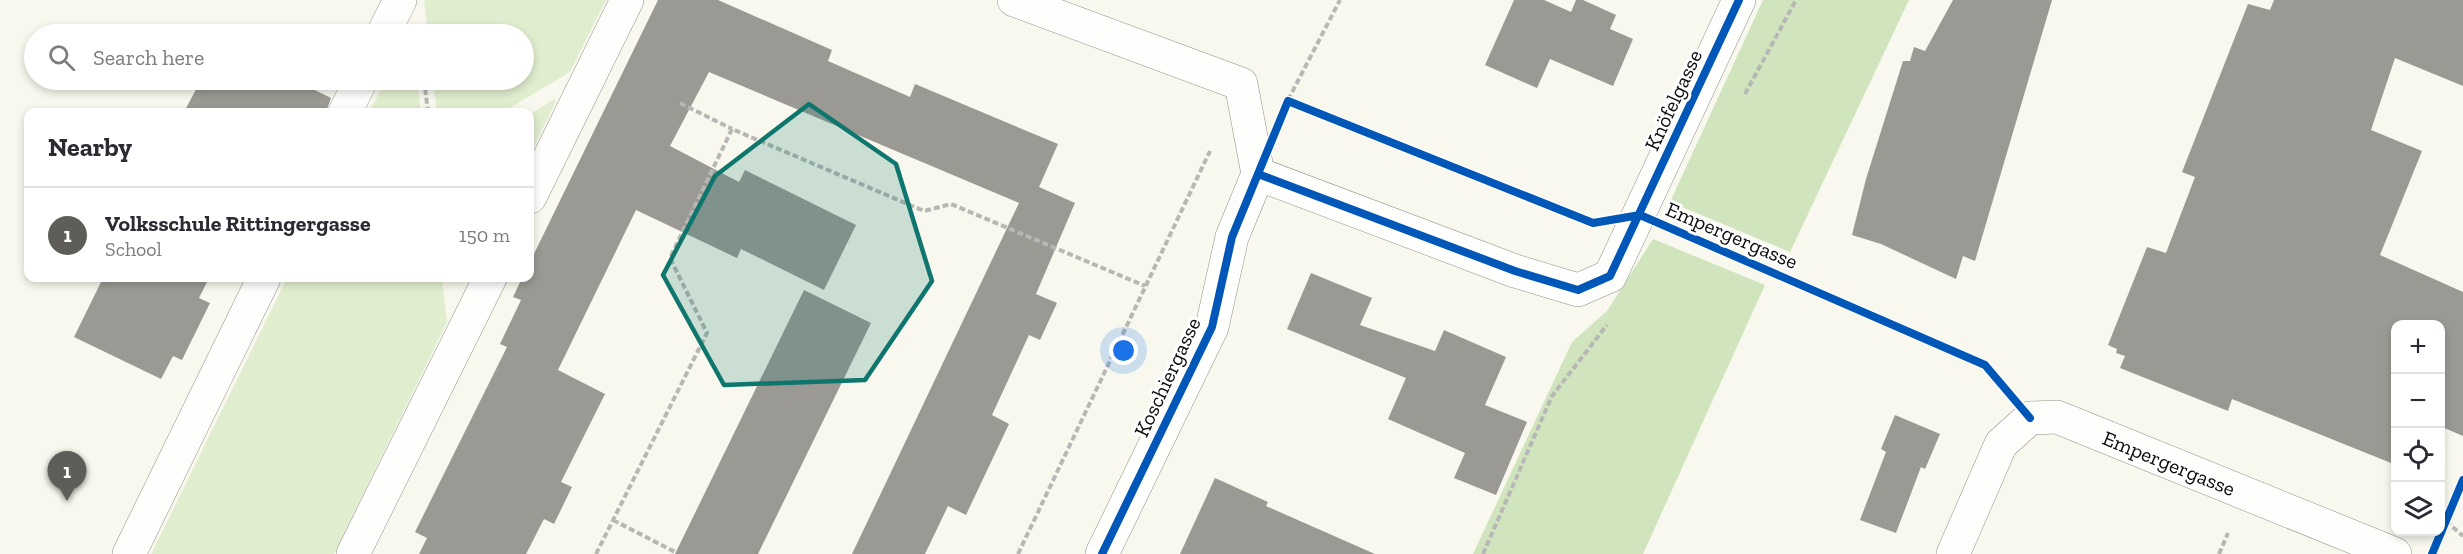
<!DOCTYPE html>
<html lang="en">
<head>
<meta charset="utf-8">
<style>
	body { margin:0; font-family:"Zilla Slab",serif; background:#f7f7f7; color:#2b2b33 }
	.controls { position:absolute; right:18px; bottom:18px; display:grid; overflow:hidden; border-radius:12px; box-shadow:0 3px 9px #0003 }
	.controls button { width:54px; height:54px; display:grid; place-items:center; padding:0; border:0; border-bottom:2px solid #e1e1e2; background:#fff; color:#2b2b33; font:30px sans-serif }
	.you { position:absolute; left:1124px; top:351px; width:21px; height:21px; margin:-15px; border:4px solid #fff; border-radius:50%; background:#1a73e8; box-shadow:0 0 0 9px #1a73e833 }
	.badge { display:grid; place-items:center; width:39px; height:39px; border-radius:50%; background:#5e5d5a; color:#fff; font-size:20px; font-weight:700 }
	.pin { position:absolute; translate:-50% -50px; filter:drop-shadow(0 2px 3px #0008) }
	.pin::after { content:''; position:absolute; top:32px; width:21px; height:18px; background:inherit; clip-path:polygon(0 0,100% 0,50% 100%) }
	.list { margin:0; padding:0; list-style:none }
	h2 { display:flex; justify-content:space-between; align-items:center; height:78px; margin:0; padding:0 24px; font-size:26px }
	h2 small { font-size:20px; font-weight:400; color:#7c7c81 }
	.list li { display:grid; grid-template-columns:39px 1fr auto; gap:18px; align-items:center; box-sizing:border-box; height:96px; padding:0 24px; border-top:2px solid #e1e1e2 }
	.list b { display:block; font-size:22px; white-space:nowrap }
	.list p { margin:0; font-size:20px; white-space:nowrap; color:#7c7c81 }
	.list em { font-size:20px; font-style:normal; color:#7c7c81 }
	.icon { flex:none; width:33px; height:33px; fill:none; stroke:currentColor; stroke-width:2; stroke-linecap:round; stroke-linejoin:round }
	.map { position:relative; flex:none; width:2463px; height:554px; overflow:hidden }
	.search { position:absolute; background:#fff; box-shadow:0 3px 9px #0003; left:24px; top:24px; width:510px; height:66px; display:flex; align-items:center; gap:15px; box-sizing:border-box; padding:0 21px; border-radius:33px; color:#7c7c81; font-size:22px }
	.panel { position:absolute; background:#fff; box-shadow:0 3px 9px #0003; left:24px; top:108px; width:510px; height:174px; border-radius:12px }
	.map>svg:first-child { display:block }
	.green { fill:#e0eecf }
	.forest { fill:#d0e4be }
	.building { fill:#9b9994 }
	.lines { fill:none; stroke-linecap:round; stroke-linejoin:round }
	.minor-casing { stroke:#92918d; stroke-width:34 }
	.path { stroke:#b7b7b5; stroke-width:4; stroke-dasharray:6 3; stroke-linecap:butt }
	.minor { stroke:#fefefc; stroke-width:33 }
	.cycleway-casing { stroke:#fff; stroke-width:11 }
	.cycleway { stroke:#0057b8; stroke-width:8 }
	.marked { fill:#0f766e; fill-opacity:0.2; stroke:#0f766e; stroke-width:4.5; stroke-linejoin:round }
	.labels { text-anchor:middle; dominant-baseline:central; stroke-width:6; stroke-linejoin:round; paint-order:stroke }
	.street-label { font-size:21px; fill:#0a0a0a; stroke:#fff }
</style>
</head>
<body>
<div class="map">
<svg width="2463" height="554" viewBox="0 0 2463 554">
	<rect width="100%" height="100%" fill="#f9f8ee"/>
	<path class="green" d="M 424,0 L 606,0 L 570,72 L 503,112 L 437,112 L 433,80 L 524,80 L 524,34 L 428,34 Z
		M 386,80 L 417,80 L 421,112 L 369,112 Z
		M 555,99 L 556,101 L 530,155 L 530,114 Z
		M 287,278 L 442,278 L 447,322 L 334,554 L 151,554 Z"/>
	<path class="forest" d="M 1763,0 L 1909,0 L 1790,252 L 1670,202 Z
		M 1653,239 L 1765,285 L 1643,554 L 1473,554 L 1572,342 L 1607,311 Z"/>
	<path class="building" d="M 658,0 L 718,0 L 832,50 L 828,61 L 910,97 L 915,84 L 1058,144 L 1039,187 L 1075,203 L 1036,294 L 1057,303 L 1040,340 L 1029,335 L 992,415 L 1009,424 L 966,515 L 948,506 L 925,554 L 852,554 L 1019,203 L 709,72 L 670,146 L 739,182 L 745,170 L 856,225 L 824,290 L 741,249 L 737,258 L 636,210 L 558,370 L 605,394 L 561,482 L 572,487 L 554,524 L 544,519 L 526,554 L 419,554 L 427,538 L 415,532 L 507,347 L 500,344 L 521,300 L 513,297 L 522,278 L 530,278 L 530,262 Z
		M 1514,0 L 1544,0 L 1571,12 L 1576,0 L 1583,0 L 1616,15 L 1610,29 L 1633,39 L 1613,86 L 1550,59 L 1537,88 L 1485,65 Z
		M 1953,0 L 2052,0 L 1975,261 L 1963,256 L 1956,279 L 1881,244 L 1852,235 L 1866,179 L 1903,61 L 1910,61 L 1914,47 L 1925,51 Z
		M 2274,0 L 2463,0 L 2463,86 L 2395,58 L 2371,130 L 2422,151 L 2380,255 L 2463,292 L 2463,436 L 2442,427 L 2440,430 L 2440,324 L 2396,324 L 2396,465 L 2232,399 L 2228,411 L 2120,368 L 2125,356 L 2116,353 L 2117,349 L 2108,345 L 2147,247 L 2166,253 L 2195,177 L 2182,172 L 2248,4 L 2270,10 Z
		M 201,80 L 294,80 L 331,98 L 326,112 L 184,112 Z
		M 1311,273 L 1372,298 L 1360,325 L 1435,351 L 1444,330 L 1506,357 L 1485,405 L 1527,422 L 1496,495 L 1454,478 L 1465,453 L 1388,419 L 1406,378 L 1287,329 Z
		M 103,278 L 209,278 L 199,298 L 210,303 L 182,360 L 173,356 L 161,379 L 74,337 Z
		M 804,290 L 871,323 L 758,554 L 675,554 Z
		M 1895,415 L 1940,434 L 1925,469 L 1921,467 L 1896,533 L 1860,520 L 1886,452 L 1881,449 Z
		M 1215,478 L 1268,502 L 1266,506 L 1375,554 L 1180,554 Z"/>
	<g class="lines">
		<defs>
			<path id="minor" d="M 1014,0 L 1241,84 L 1258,174
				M 383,34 L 400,0
				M 345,112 L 361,80
				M 1258,174 L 1515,271 L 1578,290 L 1610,276 L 1739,0
				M 530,197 L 627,0
				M 129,554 L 264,278
				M 353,554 L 490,278
				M 1102,554 L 1212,327 L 1232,237 L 1258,174
				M 1953,554 L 2001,444 L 2030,418 L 2057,417 L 2395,554"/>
		</defs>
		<use href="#minor" class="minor-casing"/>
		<path class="path" d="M 424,80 L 428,112
			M 1745,94 L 1796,0
			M 1288,100 L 1340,0
			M 680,103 L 732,129
			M 613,520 L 675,552
			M 2446,521 L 2463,536
			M 596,554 L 707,333 L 670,258 L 732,129 L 924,211 L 951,204 L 1145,286
			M 1018,554 L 1210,151
			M 1483,554 L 1552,396 L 1607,325
			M 2219,554 L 2228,533"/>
		<use href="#minor" class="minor"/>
		<defs>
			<path id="cycleway" d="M 1258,174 L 1515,271 L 1578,290 L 1610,276 L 1739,0
				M 1640,215 L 1985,365 L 2030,418
				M 1102,554 L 1212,327 L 1232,237 L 1288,101 L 1593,223 L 1640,215
				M 2432,554 L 2463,480"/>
		</defs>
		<use href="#cycleway" class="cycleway-casing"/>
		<use href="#cycleway" class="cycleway"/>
	</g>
	<path class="marked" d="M 809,104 L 896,164 L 932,281 L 865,380 L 724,385 L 663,275 L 715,176 Z"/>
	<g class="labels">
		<g class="street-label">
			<text transform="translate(1673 100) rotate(-65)">Knöfelgasse</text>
			<text transform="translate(1732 235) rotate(23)">Empergergasse</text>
			<text transform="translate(1167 377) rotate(-65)">Koschiergasse</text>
			<text transform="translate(2169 463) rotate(22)">Empergergasse</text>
		</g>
	</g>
</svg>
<div class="controls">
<button>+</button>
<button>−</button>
<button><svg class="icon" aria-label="locate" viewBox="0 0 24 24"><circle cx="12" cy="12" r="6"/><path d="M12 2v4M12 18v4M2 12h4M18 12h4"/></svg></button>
<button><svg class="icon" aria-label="layers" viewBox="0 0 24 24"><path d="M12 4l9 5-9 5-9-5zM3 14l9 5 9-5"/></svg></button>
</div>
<div class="you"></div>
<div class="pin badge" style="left:67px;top:501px">1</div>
<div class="search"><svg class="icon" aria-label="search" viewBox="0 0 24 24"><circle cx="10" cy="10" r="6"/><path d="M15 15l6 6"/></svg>Search here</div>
<section class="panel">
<h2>Nearby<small></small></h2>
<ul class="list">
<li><span class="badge">1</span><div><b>Volksschule Rittingergasse</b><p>School</p></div><em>150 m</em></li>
</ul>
</section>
</div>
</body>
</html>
